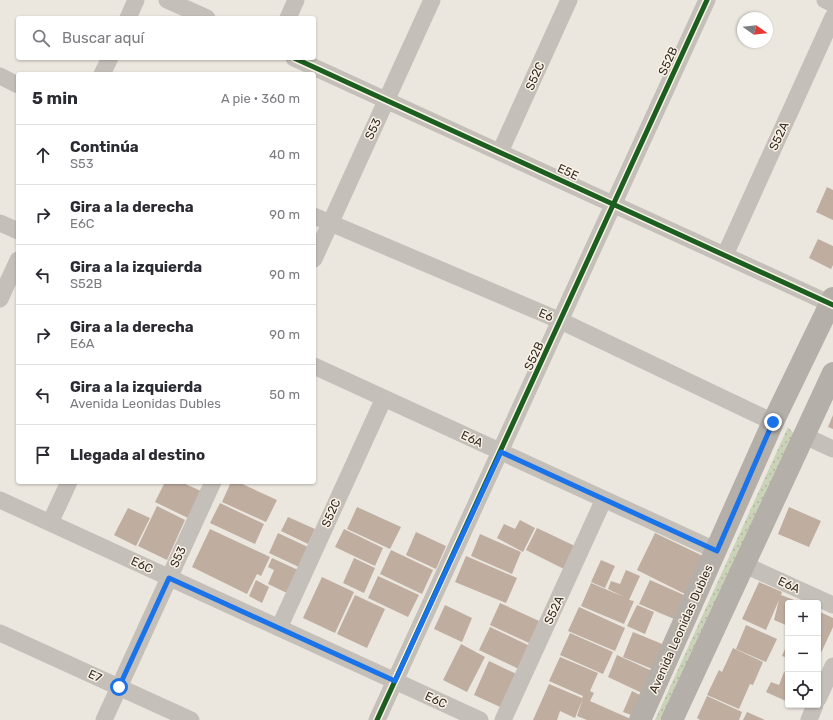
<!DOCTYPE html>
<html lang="es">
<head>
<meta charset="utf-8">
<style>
	body { margin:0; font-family:Rubik,sans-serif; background:#f7f7f7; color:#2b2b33 }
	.controls { position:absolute; right:12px; bottom:12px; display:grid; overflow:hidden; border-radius:4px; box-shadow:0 1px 3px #0004 }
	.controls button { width:36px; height:36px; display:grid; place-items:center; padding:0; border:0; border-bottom:1px solid #e1e1e2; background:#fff; color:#2b2b33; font:20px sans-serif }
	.compass { position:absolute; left:737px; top:12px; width:36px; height:36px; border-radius:50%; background:#fff; box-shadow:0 1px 3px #0004; rotate:104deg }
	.stop { position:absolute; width:12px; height:12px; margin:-9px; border:3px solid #1a73e8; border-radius:50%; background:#fff }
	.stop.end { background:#1a73e8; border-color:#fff; box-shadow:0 1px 4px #0008 }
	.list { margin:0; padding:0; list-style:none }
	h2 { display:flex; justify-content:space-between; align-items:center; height:52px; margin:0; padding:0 16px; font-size:17px }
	h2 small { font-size:13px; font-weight:400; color:#7c7c81 }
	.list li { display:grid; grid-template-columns:26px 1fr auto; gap:12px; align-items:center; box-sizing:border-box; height:60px; padding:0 16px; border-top:1px solid #e1e1e2 }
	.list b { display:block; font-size:15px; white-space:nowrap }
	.list p { margin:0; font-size:13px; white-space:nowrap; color:#7c7c81 }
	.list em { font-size:13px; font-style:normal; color:#7c7c81 }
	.icon { flex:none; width:22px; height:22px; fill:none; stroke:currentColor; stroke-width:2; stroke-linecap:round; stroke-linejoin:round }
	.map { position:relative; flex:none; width:833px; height:720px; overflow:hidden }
	.search { position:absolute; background:#fff; box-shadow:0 1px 3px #0004; left:16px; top:16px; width:300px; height:44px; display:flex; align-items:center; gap:10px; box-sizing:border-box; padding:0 14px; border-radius:4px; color:#7c7c81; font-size:15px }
	.panel { position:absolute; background:#fff; box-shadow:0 1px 3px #0004; left:16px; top:72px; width:300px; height:412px; border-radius:4px }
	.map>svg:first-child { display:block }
	.grass { fill:url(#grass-dots) }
	.building { fill:#bfada0 }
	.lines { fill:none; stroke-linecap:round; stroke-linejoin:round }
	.street { stroke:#c4bfb8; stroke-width:17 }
	.secondary { stroke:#b5afa9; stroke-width:22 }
	.cycleway-casing { stroke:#f9f2e5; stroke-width:8 }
	.cycleway { stroke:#1b5e20; stroke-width:5 }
	.route { stroke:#1a73e8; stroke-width:5 }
	.labels { text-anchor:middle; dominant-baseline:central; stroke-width:3; stroke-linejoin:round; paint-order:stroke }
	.street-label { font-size:12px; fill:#352c26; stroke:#f9f2e5 }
</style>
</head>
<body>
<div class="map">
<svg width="833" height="720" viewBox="0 0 833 720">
	<defs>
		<pattern id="grass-dots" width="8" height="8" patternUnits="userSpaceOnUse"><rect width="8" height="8" fill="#cad2b8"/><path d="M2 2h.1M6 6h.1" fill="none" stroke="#aeb49e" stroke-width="1.8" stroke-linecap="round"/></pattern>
	</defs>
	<rect width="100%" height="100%" fill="#ebe7df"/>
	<path class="grass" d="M 788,427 L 794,434 L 664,720 L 655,720 Z"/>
	<path class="building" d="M 827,187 L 833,190 L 833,220 L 816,212 Z
		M 818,239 L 833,246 L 833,265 L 831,269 L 809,258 Z
		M 833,415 L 833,429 L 828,427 Z
		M 165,482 L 181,482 L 201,491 L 188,518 L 155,502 Z
		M 231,482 L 238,482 L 277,500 L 266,522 L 222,502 Z
		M 220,503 L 264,524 L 255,544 L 210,523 Z
		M 157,506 L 185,520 L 167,560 L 138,546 Z
		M 357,507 L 401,527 L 390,549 L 347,529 Z
		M 789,507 L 821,521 L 809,547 L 778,534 Z
		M 128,508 L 150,518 L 136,546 L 114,535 Z
		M 288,517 L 315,529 L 308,544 L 281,531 Z
		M 520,520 L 535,528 L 523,552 L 497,538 L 504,524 L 515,529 Z
		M 537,528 L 577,547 L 566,570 L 526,550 Z
		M 210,529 L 270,557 L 261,576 L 257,574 L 247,594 L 192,567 Z
		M 344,529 L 383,548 L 375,566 L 335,547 Z
		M 416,532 L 446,546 L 436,569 L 406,555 Z
		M 278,533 L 310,548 L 301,568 L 269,553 Z
		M 655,533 L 703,556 L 685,594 L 637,570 Z
		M 480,534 L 521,552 L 512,574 L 471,556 Z
		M 391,550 L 433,570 L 422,594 L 380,574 Z
		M 466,556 L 517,578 L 506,603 L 455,582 Z
		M 272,558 L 298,570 L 287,593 L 268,584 L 274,570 L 268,567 Z
		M 354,558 L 375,568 L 364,593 L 343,583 Z
		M 601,560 L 615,566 L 605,588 L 591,582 Z
		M 626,570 L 640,576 L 629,600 L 634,601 L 624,624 L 581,606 L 591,583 L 624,597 L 608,589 L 611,581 L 620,584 Z
		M 378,576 L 419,595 L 408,617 L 368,598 Z
		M 322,577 L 354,592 L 335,633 L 303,618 Z
		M 256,580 L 269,587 L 262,603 L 249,596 Z
		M 650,580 L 684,595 L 674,619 L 639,604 Z
		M 759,582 L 782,592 L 781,595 L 802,603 L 788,603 L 788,626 L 774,620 L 779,600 L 766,630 L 742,619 Z
		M 355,595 L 385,609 L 367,648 L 337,634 Z
		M 500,603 L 539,621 L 529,643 L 490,625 Z
		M 445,605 L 472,618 L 462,642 L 434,629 Z
		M 637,605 L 654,612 L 645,634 L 627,626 Z
		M 579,607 L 625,628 L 615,651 L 568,631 Z
		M 818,611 L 833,618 L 833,627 L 821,653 L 818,652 Z
		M 746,625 L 777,639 L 766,662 L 736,649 Z
		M 490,627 L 536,649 L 525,672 L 479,650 Z
		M 633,632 L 667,646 L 657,671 L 623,657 Z
		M 570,633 L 613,652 L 603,674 L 560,655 Z
		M 788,642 L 788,658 L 782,656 Z
		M 461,644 L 485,657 L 467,692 L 443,680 Z
		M 733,648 L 763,662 L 753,685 L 750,684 L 739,709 L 707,695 L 719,670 L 722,672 Z
		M 617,655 L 652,671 L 642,693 L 608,677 Z
		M 560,657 L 598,673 L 590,691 L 594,693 L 590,701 L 633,720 L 587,720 L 577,716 L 583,698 L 575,718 L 560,711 L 557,720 L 533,720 L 549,684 L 582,698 L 583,696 L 549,681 Z
		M 489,661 L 525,678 L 509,711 L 474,695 Z
		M 784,672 L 788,674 L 788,702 L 766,692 L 771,682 L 779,685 Z
		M 632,691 L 642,696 L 634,716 L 623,712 Z
		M 707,696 L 742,712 L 739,720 L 700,720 L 697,718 Z
		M 747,712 L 765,720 L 743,720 Z"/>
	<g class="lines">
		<path class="street" d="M 167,0 L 207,18
			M 825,0 L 833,4
			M 128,18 L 136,0
			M 288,18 L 296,0
			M 294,58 L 833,305
			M 102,74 L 110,58
			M 0,76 L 18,85
			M 500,152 L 569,0
			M 314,216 L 561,321 L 773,422
			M 0,223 L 18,231
			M 725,255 L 833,17
			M 314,259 L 432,0
			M 0,299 L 18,260
			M 314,366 L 717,551
			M 805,436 L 833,449
			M 0,500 L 480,720
			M 50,523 L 69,482
			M 745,565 L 833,605
			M 279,628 L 384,398
			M 0,633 L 191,720
			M 818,699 L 833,666
			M 104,720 L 213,482
			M 377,720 L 707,0
			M 503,720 L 604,499
			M 809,720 L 815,705"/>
		<path class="secondary" d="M 640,720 L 773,422 L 833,298
			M 672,720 L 833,373"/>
		<defs>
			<path id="cycleway" d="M 294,58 L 833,305
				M 377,720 L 707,0"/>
		</defs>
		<use href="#cycleway" class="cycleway-casing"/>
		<use href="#cycleway" class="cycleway"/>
	</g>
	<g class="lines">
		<path class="route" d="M 119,687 L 169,578 L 395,681 L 501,452 L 717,551 L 773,422"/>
	</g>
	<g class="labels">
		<g class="street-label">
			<text transform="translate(668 61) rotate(-66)">S52B</text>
			<text transform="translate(535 76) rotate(-66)">S52C</text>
			<text transform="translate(373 129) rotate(-65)">S53</text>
			<text transform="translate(779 136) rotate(-65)">S52A</text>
			<text transform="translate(568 172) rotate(25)">E5E</text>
			<text transform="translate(546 315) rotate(23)">E6</text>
			<text transform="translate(534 356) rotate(-65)">S52B</text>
			<text transform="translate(472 439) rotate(25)">E6A</text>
			<text transform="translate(331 513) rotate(-66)">S52C</text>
			<text transform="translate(178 557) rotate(-66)">S53</text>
			<text transform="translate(142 565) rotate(25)">E6C</text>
			<text transform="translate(789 585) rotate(25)">E6A</text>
			<text transform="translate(554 610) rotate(-65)">S52A</text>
			<text transform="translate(681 629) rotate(-66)">Avenida Leonidas Dubles</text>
			<text transform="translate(95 676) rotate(25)">E7</text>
			<text transform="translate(436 700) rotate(25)">E6C</text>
		</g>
	</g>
</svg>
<div class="controls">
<button>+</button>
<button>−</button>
<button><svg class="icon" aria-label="locate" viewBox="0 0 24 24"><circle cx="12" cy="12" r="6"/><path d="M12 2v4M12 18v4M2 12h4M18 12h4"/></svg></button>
</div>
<svg class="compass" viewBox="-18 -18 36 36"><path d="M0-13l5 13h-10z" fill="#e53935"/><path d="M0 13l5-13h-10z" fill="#7c7c81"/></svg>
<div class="stop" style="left:119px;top:687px"></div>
<div class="stop end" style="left:773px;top:422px"></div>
<div class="search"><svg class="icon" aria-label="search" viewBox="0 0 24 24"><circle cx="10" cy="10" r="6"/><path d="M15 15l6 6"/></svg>Buscar aquí</div>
<section class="panel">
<h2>5 min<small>A pie · 360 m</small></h2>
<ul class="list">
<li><svg class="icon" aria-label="ahead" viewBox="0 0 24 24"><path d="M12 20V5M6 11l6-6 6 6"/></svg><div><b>Continúa</b><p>S53</p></div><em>40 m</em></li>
<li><svg class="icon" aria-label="right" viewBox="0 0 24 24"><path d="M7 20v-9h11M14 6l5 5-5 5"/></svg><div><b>Gira a la derecha</b><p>E6C</p></div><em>90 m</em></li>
<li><svg class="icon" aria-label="left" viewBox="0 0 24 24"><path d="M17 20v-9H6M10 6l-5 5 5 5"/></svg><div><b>Gira a la izquierda</b><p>S52B</p></div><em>90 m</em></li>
<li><svg class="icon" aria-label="right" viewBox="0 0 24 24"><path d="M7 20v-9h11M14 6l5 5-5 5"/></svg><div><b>Gira a la derecha</b><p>E6A</p></div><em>90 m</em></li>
<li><svg class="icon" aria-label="left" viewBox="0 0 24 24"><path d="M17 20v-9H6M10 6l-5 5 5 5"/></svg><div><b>Gira a la izquierda</b><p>Avenida Leonidas Dubles</p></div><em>50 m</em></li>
<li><svg class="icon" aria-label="arrive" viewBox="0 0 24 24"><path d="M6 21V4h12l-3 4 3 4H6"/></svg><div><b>Llegada al destino</b></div></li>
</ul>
</section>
</div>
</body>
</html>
